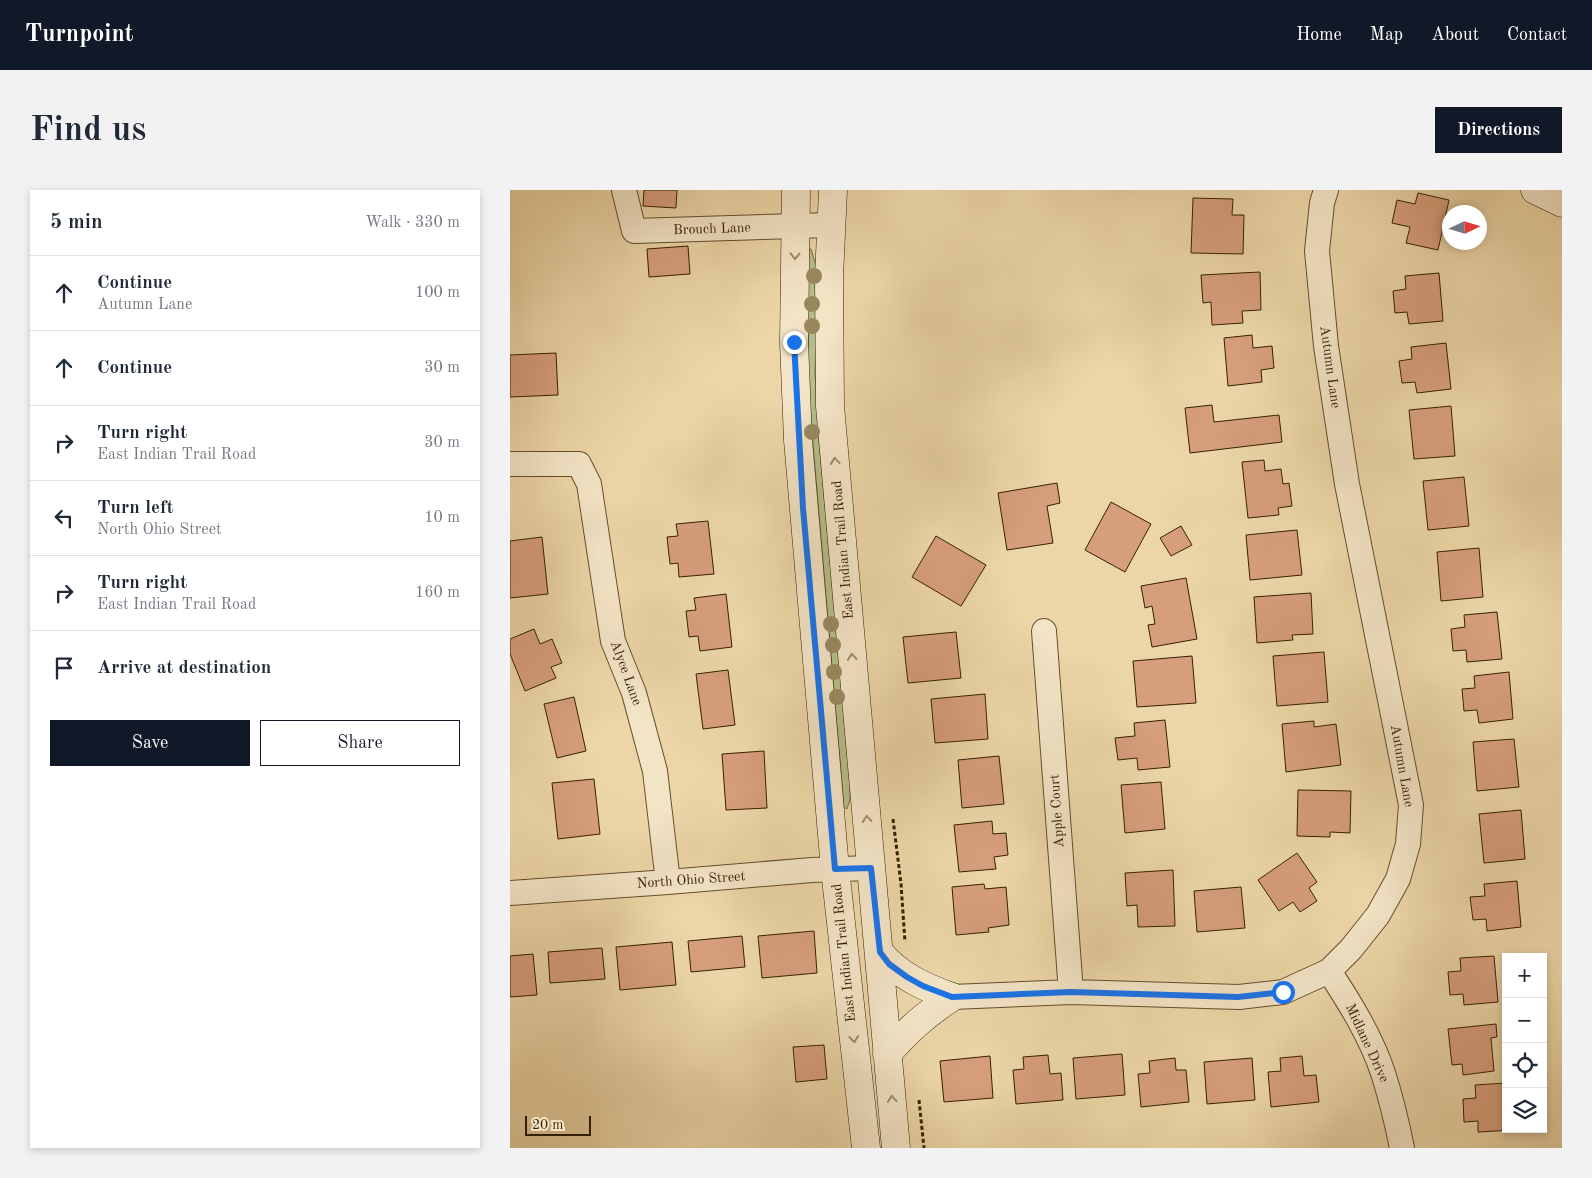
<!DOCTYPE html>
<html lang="en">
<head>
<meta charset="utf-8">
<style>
	body { margin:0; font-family:"Old Standard TT",serif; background:#f2f2f3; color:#1f2937 }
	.controls { position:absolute; right:15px; bottom:15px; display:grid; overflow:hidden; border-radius:0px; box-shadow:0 2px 8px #0003 }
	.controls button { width:45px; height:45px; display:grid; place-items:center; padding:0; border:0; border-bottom:1px solid #e0e1e3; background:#fff; color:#1f2937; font:25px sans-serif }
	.compass { position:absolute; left:932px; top:15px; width:45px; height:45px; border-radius:50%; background:#fff; box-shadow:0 2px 8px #0003; rotate:86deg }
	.scale { position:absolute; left:15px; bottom:12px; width:66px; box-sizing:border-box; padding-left:5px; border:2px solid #352003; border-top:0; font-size:14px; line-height:18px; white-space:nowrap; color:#352003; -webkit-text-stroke:4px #f3e4c6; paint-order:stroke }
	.stop { position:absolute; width:15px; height:15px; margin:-11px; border:4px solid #1a73e8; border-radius:50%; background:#fff }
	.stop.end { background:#1a73e8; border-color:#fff; box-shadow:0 1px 5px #0008 }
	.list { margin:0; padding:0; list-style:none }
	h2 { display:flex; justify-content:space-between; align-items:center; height:65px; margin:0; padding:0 20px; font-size:21px }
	h2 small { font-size:16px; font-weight:400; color:#747a83 }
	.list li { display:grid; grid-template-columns:32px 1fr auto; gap:15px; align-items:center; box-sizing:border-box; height:75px; padding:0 20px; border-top:1px solid #e0e1e3 }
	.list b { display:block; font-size:19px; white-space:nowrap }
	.list p { margin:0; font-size:16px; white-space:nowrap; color:#747a83 }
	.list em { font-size:16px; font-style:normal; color:#747a83 }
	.actions { display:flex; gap:10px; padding:15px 20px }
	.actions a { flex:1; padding:11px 0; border:1px solid #111827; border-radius:0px; text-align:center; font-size:18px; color:#111827 }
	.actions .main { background:#111827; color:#fff }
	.icon { flex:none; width:28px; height:28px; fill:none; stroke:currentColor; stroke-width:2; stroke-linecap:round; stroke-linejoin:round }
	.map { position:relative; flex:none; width:1052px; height:958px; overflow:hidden; border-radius:0px }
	header { display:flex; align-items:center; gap:30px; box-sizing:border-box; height:70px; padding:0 25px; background:#111827; color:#fff }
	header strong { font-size:24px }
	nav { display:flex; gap:28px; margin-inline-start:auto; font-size:18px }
	.intro { display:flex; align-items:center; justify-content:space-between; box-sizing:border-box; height:120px; padding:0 30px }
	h1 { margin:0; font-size:35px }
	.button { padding:12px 22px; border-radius:0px; background:#111827; color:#fff; font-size:18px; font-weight:700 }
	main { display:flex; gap:30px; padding:0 30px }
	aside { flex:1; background:#fff; border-radius:0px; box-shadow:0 2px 8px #0003 }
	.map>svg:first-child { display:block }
	.green { fill:#b4be89; stroke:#746f46 }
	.building { fill:#d79e7b; stroke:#352003 }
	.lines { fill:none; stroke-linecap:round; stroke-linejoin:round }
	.street-casing { stroke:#634e2c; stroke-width:26 }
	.secondary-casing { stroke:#352003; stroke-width:29 }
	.path { stroke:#352003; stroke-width:3; stroke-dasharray:4 2.5; stroke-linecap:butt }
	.street { stroke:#f3e4c6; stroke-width:24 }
	.secondary { stroke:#f3e4c6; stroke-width:28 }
	.tree { fill:#99885f }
	.oneway { stroke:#9e8c6e }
	.route { stroke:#1a73e8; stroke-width:6 }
	.labels { text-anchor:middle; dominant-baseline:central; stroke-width:4.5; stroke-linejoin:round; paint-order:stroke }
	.street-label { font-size:14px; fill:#352003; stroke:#f3e4c6 }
</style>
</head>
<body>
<header>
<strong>Turnpoint</strong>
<nav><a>Home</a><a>Map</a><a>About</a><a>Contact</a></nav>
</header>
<div class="intro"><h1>Find us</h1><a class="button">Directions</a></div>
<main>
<aside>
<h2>5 min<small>Walk · 330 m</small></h2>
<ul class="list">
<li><svg class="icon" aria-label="ahead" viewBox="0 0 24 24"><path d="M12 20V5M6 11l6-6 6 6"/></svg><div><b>Continue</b><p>Autumn Lane</p></div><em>100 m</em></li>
<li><svg class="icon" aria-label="ahead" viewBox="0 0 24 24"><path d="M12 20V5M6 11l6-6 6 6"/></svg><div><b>Continue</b></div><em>30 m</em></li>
<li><svg class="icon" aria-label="right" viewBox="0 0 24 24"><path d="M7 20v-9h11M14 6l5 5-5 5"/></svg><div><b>Turn right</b><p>East Indian Trail Road</p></div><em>30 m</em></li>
<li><svg class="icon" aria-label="left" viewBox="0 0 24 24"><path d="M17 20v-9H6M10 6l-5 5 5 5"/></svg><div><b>Turn left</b><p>North Ohio Street</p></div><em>10 m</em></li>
<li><svg class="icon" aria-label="right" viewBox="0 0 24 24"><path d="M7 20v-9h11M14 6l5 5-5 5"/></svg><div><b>Turn right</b><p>East Indian Trail Road</p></div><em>160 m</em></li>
<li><svg class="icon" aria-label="arrive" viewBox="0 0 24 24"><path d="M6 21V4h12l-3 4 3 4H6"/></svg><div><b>Arrive at destination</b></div></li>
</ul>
<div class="actions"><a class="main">Save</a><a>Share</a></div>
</aside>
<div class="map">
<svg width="1052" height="958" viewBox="0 0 1052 958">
	<rect width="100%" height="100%" fill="#ecd6a7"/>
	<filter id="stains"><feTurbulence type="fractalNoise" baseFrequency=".004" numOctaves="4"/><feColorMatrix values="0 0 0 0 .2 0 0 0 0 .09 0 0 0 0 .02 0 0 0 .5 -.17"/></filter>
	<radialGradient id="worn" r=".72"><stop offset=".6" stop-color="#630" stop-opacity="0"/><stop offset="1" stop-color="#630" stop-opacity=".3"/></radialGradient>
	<path class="green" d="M 298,59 L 301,59 L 307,79 L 305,182 L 309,249 L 340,595 L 340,609 L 337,619 L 334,617 L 298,194 Z"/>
	<path class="building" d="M 134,0 L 167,0 L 166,18 L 133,16 Z
		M 908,3 L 939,10 L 928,60 L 896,53 L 900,37 L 882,33 L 887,10 L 905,14 Z
		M 683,8 L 723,9 L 722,25 L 734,25 L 733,64 L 681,63 Z
		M 178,56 L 180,84 L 139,87 L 137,59 Z
		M 750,82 L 751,120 L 732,121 L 733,133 L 702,135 L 701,112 L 693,113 L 691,85 Z
		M 929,83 L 933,131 L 899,134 L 897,122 L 885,123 L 883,101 L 896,99 L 895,86 Z
		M 742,145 L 743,158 L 762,156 L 764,178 L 751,180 L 752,192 L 718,196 L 714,148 Z
		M 936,153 L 941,199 L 907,203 L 905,192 L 892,193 L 889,171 L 902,169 L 901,157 Z
		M 46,163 L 48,205 L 0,207 L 0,165 Z
		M 702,215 L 704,232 L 769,225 L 772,252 L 680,263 L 675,218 Z
		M 941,216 L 945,266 L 904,269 L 899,220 Z
		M 754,270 L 755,281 L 771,279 L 773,294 L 779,293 L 782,316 L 768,318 L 769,325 L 738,328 L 732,272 Z
		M 954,287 L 959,336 L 918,340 L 913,291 Z
		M 547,293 L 550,313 L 537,316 L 543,353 L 497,360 L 488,303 Z
		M 601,312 L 641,334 L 615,382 L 575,360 Z
		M 198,331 L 204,384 L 169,387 L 168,373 L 160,374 L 157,347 L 168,346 L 166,334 Z
		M 671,336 L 682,355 L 661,366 L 650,348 Z
		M 787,340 L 792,385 L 740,390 L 736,345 Z
		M 426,346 L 476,375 L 451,416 L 402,387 Z
		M 32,347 L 38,404 L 0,408 L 0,351 Z
		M 969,358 L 973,407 L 931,411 L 927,362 Z
		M 676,388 L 687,449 L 642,457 L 638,435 L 645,434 L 642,416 L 635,418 L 631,396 Z
		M 801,403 L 803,444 L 782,445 L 783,450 L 747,453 L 744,407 Z
		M 216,404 L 222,457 L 190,461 L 188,446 L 179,447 L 176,421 L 186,420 L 184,408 Z
		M 987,422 L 992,469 L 957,472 L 956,460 L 943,461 L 941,439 L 955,437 L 954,425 Z
		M 24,439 L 30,454 L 42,449 L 52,473 L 41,477 L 46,488 L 15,501 L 0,464 L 0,449 Z
		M 446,442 L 451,488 L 398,493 L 393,447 Z
		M 814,462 L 818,512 L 767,516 L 763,466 Z
		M 682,466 L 686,513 L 627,517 L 623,471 Z
		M 218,480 L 225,535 L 193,539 L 186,484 Z
		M 999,482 L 1003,529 L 969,533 L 967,520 L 954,521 L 952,499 L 965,498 L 964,486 Z
		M 475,504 L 478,549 L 425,553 L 421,509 Z
		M 64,507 L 76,561 L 47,568 L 34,514 Z
		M 655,530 L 660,577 L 628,580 L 627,568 L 608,570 L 605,548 L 625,546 L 624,533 Z
		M 804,531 L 804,537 L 826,534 L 831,575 L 776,582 L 772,534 Z
		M 1004,549 L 1009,597 L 967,601 L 963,552 Z
		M 254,561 L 257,618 L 216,620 L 212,564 Z
		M 489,566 L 494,614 L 452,618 L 448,570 Z
		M 84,589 L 90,644 L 48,649 L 42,593 Z
		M 651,592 L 655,639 L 615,643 L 611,595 Z
		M 788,600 L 841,601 L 840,643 L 820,642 L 820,647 L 787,646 Z
		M 1011,620 L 1015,669 L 974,673 L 969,624 Z
		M 482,631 L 483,644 L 496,643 L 498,665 L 484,667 L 486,679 L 449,682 L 444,635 Z
		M 787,663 L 807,692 L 799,698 L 807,711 L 790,722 L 783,712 L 769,721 L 748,690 Z
		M 663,680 L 665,736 L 628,737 L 627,715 L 617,716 L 615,683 Z
		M 1007,691 L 1011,737 L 977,741 L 976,729 L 963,730 L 960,707 L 975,706 L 974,694 Z
		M 474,694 L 475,699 L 496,697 L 499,735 L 478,738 L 479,742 L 446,745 L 442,697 Z
		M 731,697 L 735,738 L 687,742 L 684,701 Z
		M 304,741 L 307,783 L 252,788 L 248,746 Z
		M 232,746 L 235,777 L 181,782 L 178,751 Z
		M 162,752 L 166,795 L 110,800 L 106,757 Z
		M 92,758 L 95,789 L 40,793 L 38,762 Z
		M 23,764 L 27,805 L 0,807 L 0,766 Z
		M 984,766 L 988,812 L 954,815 L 953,804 L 940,805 L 938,782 L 951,781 L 950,768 Z
		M 986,834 L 987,847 L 981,848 L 984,881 L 953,885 L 952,874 L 942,875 L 938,839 Z
		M 314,855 L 317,889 L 286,892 L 283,857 Z
		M 612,864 L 615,905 L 566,909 L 563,868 Z
		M 538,865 L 540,884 L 551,883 L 553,910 L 506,914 L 503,880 L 514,879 L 513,867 Z
		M 480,866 L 483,908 L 434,912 L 430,871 Z
		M 792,866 L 794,886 L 806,885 L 809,912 L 761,917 L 758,882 L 771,881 L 770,868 Z
		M 665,868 L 666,880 L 676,880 L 679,912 L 631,917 L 628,884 L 640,883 L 639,871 Z
		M 742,868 L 745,910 L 697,914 L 694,872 Z
		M 996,893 L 996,939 L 1002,940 L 968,942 L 968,931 L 954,932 L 953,909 L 966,908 L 965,895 Z"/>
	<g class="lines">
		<defs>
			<path id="street" d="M 114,0 L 124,41 L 321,35
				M 0,274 L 69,274 L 79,294 L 103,451 L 124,503 L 145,581 L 158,692
				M 534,441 L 561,802
				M 0,703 L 158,692 L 302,680 L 361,678
				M 819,781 C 840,813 861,847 873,883 C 881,908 887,933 892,958
				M 442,807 L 561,802 L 729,807 L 773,802 L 819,781 L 841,759 L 868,725 L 888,689 L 898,654 L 901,615 L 837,294 L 816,156 L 807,61 L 812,13 L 816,0"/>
			<path id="secondary" d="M 286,0 L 284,152 L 288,250 L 325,679 L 356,958
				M 323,0 L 319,87 L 320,216 L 386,958
				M 1025,0 L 1052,13
				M 369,762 C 389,786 414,797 442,807
				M 377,864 C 399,839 415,825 442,807"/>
		</defs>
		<use href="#street" class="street-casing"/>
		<use href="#secondary" class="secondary-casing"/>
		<path class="path" d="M 383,629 L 391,694 L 395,752
			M 409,910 L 414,958"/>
		<use href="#street" class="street"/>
		<use href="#secondary" class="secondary"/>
	</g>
	<g class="tree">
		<circle cx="304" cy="86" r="8"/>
		<circle cx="302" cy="114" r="8"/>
		<circle cx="302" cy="136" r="8"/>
		<circle cx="302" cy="242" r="8"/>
		<circle cx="321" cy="434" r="8"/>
		<circle cx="323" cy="455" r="8"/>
		<circle cx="324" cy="482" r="8"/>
		<circle cx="327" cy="507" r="8"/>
	</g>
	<defs><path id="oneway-chevron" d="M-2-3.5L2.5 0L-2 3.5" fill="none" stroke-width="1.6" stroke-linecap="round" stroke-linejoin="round" transform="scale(1.25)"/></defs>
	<g class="oneway">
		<use href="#oneway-chevron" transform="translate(285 66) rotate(91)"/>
		<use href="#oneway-chevron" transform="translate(325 271) rotate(-95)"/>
		<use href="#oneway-chevron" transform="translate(342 467) rotate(-95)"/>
		<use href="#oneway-chevron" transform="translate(357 629) rotate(-95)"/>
		<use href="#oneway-chevron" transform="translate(344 849) rotate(84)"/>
		<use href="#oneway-chevron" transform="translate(382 909) rotate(-95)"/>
	</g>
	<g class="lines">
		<path class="route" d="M 284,152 L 293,318 L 325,679 L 361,678 L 370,762 L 379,774 L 397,787 L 413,796 L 442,807 L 561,802 L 728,807 L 773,802"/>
	</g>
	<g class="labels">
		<g class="street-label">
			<text transform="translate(202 39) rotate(-2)">Brouch Lane</text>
			<text transform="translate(820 177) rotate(82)">Autumn Lane</text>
			<text transform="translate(333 360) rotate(-95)">East Indian Trail Road</text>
			<text transform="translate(116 483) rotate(70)">Alyce Lane</text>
			<text transform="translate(892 576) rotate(80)">Autumn Lane</text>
			<text transform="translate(547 621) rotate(-94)">Apple Court</text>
			<text transform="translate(181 690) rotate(-4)">North Ohio Street</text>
			<text transform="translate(334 763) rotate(-96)">East Indian Trail Road</text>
			<text transform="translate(857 853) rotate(65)">Midlane Drive</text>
		</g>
	</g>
	<rect width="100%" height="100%" filter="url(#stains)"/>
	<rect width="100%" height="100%" fill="url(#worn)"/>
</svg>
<div class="controls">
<button>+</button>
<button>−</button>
<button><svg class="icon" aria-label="locate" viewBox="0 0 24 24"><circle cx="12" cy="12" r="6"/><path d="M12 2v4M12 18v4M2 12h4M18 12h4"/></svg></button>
<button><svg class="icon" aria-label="layers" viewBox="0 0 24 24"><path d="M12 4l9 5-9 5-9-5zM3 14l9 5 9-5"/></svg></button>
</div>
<svg class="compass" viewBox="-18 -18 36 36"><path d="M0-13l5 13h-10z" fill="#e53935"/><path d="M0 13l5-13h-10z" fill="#747a83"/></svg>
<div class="scale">20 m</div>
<div class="stop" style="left:773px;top:802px"></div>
<div class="stop end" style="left:284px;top:152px"></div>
</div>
</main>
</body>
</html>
